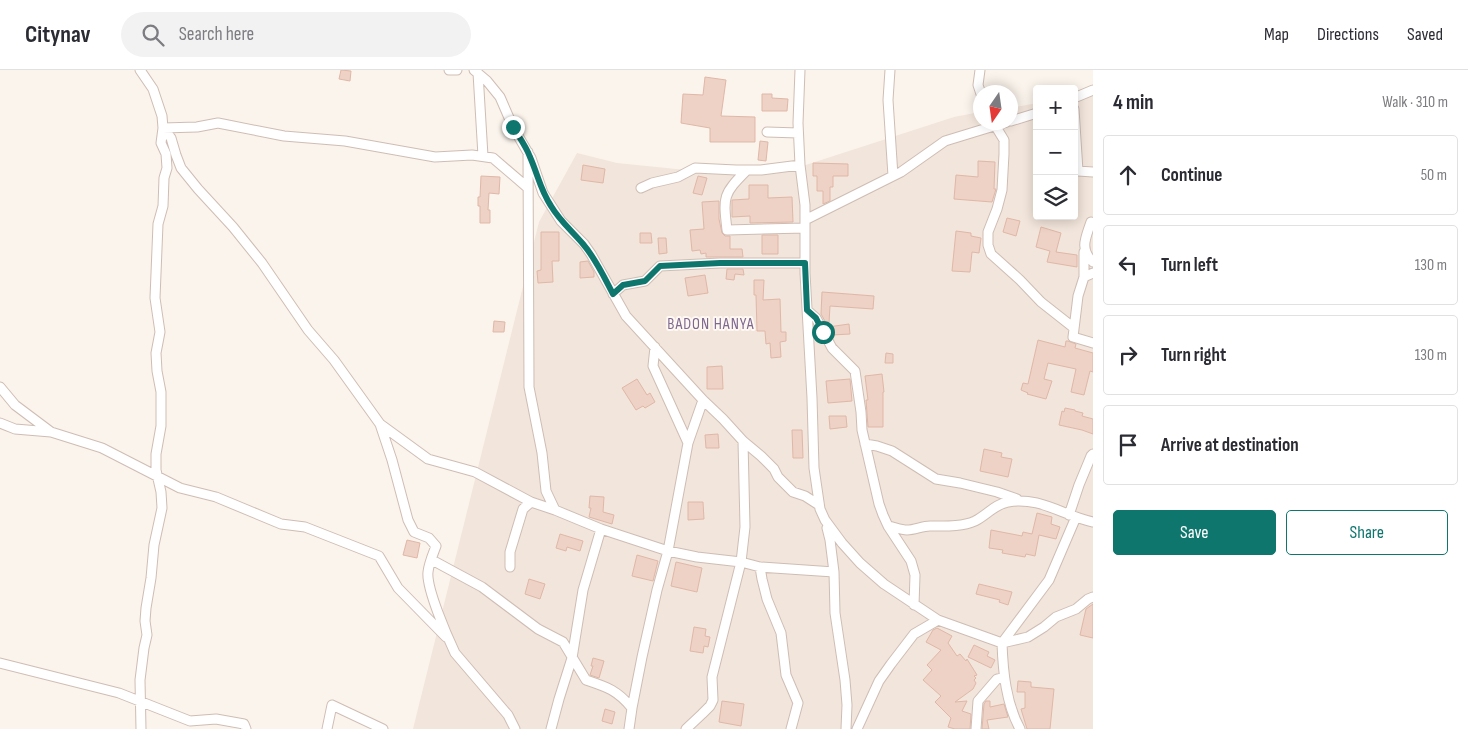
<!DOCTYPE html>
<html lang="en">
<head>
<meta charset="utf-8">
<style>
	body { margin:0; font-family:"Sofia Sans Condensed",sans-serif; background:#f2f2f3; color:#2b2b33 }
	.controls { position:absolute; right:15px; top:15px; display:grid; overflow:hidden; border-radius:5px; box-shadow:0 2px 12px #0003 }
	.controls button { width:45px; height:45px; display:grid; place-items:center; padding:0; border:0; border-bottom:1px solid #e1e1e2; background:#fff; color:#2b2b33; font:25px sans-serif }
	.compass { position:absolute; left:973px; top:15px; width:45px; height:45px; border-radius:50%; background:#fff; box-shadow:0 2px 12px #0003; rotate:193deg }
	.stop { position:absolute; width:15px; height:15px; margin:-11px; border:4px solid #0f766e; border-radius:50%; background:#fff }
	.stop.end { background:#0f766e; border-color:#fff; box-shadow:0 1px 5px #0008 }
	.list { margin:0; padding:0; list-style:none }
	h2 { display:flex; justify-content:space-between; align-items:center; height:65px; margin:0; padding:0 20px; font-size:21px }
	h2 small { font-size:16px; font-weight:400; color:#7c7c81 }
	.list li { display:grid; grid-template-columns:32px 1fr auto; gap:15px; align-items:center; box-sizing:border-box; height:80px; margin:0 10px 10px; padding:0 10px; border:1px solid #e1e1e2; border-radius:5px }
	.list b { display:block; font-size:19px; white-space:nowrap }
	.list em { font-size:16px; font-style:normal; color:#7c7c81 }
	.actions { display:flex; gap:10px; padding:15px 20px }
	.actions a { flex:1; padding:11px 0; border:1px solid #0f766e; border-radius:5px; text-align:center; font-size:18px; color:#0f766e }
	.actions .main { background:#0f766e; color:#fff }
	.icon { flex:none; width:28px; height:28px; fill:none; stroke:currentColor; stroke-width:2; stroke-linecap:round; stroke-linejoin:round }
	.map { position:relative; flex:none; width:1093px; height:659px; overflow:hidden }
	header { display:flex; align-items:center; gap:30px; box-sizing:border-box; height:70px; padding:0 25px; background:#fff; border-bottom:1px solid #e1e1e2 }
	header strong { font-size:24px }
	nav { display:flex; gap:28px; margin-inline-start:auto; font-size:18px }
	.search { width:350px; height:45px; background:#f2f2f3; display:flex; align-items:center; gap:12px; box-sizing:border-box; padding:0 18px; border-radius:28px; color:#7c7c81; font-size:19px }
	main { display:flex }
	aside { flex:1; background:#fff }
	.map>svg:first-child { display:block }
	.residential { fill:#f2e5db }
	.building { fill:#eed2c5; stroke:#e0b7a7 }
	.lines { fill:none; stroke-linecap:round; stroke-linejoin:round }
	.street-casing { stroke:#cfbdb4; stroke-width:11 }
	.street { stroke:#fff; stroke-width:9 }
	.route { stroke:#0f766e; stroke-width:6 }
	.labels { text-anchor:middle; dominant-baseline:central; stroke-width:4; stroke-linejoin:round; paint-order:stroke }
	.quarter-label { font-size:16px; letter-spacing:1px; fill:#7f6890; stroke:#fef8f2 }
</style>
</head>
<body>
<header>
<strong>Citynav</strong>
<div class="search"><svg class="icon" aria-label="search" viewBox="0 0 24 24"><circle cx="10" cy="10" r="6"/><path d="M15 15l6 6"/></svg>Search here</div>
<nav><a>Map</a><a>Directions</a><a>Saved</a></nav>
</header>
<main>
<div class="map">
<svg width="1093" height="659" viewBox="0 0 1093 659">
	<rect width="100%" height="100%" fill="#fbf4ec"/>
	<path class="residential" d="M 1093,24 L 1093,659 L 413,659 L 539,152 L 577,83 L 617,93 L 725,104 L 781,103 L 954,47 L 980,42 L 981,52 L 1011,52 L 1011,38 L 1037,33 L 1037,146 L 1074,146 L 1074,27 Z"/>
	<path class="building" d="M 341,0 L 351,1 L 350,11 L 339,9 Z
		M 705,7 L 726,10 L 721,46 L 755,47 L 755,72 L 710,72 L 710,58 L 681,53 L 683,24 L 703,25 Z
		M 762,24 L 772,24 L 772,28 L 788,29 L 787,41 L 762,41 Z
		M 760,71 L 768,72 L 766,91 L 758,90 Z
		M 978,91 L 995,92 L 994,119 L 996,119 L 992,132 L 954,129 L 956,105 L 978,107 Z
		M 813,93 L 848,94 L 848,106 L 833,106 L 833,117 L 830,117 L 830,131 L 823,134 L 823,121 L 817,121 L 817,106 L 813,106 Z
		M 583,95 L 605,99 L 603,113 L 581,110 Z
		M 481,106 L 500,107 L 499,124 L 489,123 L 488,140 L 490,140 L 490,153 L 480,153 L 480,136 L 478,136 L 478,127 L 480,127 Z
		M 698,106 L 707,108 L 702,125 L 693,123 Z
		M 749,115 L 768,115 L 768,128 L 792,127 L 793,152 L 750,153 L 750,146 L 732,147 L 732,130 L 749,129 Z
		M 719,131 L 719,149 L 722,163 L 725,166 L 730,166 L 730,179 L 742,179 L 743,187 L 706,187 L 706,183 L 701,184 L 700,180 L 692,181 L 690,160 L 704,159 L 702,132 Z
		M 1007,148 L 1020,151 L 1016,166 L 1003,162 Z
		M 1041,157 L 1061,163 L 1056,182 L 1077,185 L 1077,197 L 1047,192 L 1050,181 L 1036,177 Z
		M 956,161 L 971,163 L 971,166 L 981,168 L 979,183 L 972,182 L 970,202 L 952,201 Z
		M 541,162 L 559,162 L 559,191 L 552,191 L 553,212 L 538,213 L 537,201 L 541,200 Z
		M 640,163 L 651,163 L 652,173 L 640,173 Z
		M 762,165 L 778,165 L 778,184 L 762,184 Z
		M 658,168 L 666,168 L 667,183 L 659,184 Z
		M 588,191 L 594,202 L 594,207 L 580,208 L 580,192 Z
		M 727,199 L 743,199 L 744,205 L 735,204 L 734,210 L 726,209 Z
		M 705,205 L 708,223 L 688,226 L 685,208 Z
		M 754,210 L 764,210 L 763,230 L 780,229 L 781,262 L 786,262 L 786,271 L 780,272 L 781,287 L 771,288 L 770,273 L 766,274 L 765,261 L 757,261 L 756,225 L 754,225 Z
		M 822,222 L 874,226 L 873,239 L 830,236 L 829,253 L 826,253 L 821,244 Z
		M 494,251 L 505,252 L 504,262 L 493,262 Z
		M 849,254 L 850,264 L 832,265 L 828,257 Z
		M 1038,270 L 1065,277 L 1066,271 L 1068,271 L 1076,274 L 1075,278 L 1093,283 L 1093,302 L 1090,301 L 1084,325 L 1071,322 L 1076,299 L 1048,293 L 1044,309 L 1052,311 L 1046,329 L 1027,324 L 1028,323 L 1021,320 L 1023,313 L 1028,314 Z
		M 886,283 L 893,284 L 893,293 L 885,293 Z
		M 722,296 L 723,319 L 707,319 L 707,297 Z
		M 882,304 L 884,322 L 883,322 L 883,357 L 868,357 L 866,330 L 868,330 L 865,306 Z
		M 637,309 L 647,325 L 650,323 L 655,332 L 645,338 L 643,336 L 636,340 L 622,318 Z
		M 850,309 L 852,331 L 828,333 L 826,311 Z
		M 1065,338 L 1075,340 L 1075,341 L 1083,343 L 1082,346 L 1093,349 L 1093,364 L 1082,360 L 1059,355 L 1062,341 L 1064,342 Z
		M 829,346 L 846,346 L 847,357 L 830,359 Z
		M 792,360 L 802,360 L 803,388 L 793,388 Z
		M 718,364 L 719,378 L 706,378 L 705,365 Z
		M 984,379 L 1002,383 L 1001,387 L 1012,389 L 1008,407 L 980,401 Z
		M 590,426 L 604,427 L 603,442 L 614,445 L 612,454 L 589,447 L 591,438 L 589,438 Z
		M 688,432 L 703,432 L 704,449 L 688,450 Z
		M 1037,443 L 1052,447 L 1051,454 L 1060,457 L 1056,469 L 1039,465 L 1035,486 L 1026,484 L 1025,487 L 1002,483 L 1003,480 L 989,478 L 991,460 L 1022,466 L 1023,462 L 1032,464 Z
		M 560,464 L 583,471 L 580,481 L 567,477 L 566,481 L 556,478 Z
		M 407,470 L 420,473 L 417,488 L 403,485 Z
		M 637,485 L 658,491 L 653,511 L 632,506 Z
		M 676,492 L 702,498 L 697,522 L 671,516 Z
		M 529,509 L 545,514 L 540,529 L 525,524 Z
		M 979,514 L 1012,522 L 1008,535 L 999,532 L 1000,530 L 976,524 Z
		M 1093,534 L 1093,568 L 1080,565 L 1086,539 Z
		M 694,557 L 706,559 L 705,566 L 710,567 L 708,577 L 704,576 L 703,583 L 690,581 Z
		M 937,558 L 952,566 L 948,573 L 957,586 L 960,584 L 966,591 L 967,589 L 977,605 L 974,606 L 976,608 L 974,610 L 976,613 L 973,619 L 955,632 L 967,631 L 962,641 L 971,644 L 970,659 L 955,659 L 948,657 L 951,648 L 935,632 L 941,626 L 923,610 L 932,600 L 927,595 L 941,580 L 926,572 L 933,560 Z
		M 974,575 L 989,582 L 987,586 L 995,590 L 991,598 L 968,587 Z
		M 593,588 L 604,591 L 599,608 L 590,605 L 593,596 L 591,596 Z
		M 1018,611 L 1031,612 L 1031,617 L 1054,619 L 1050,659 L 1027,659 L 1021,639 L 1025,638 L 1025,622 L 1017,622 Z
		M 722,631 L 744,634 L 741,656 L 719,652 Z
		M 986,631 L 990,631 L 990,637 L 1004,634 L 1008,647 L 987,650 L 989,659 L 982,659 L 984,634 Z
		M 605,639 L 615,642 L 612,654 L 602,651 Z"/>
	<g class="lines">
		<defs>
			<path id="street" d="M 140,0 L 153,19 L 162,46 L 163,58 L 171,68 L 176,85 L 181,98 L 198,119 L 233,157 L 262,193 L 308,260 L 334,290 L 380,354 L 392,390 L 408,450 L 414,462 L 429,468 L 436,476 C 433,484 429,493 428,502 C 426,518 447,566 455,583 L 508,645 L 515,659
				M 449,0 L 457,0
				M 474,0 L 487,11 L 500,27 L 513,57 L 531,88 L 543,123 L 561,151 L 584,174 L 591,184 L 626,246 L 703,330 L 723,349 L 743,371 L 761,386 L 774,399 L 778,407 L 793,422 L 805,426 L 819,435
				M 800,0 L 798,53 L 800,95 L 805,135 L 805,203 L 812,328 L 814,398 L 820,439 L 825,450 L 842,473 L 860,493 L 884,514 L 938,550 L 1002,573 C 1003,602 1006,633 1020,659
				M 890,0 L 888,30 L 893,106
				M 980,0 L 978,15 L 981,24
				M 478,3 L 483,86
				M 1074,28 L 1093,20
				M 1074,39 L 1078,101 L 1093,102
				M 1011,51 L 1037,43
				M 993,52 L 1004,70 L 1004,84 L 1002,120 L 997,139 L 988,162 L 988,175 L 991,184 L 1020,210 L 1041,232 L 1074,258
				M 767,62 L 798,63
				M 528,82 L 529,317 L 542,383 L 546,421 L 555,440 L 601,459 L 668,481 L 697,487 L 741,492 L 760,497 L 834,502
				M 747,100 C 723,124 723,126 727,160 L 805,158
				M 641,118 L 652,113 L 678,107 L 695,98 L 736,100 L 761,100 L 800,95
				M 805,150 L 901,102 L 945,71 L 1007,52
				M 1091,152 C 1086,167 1079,179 1093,192
				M 1084,182 L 1084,207
				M 1093,203 L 1084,207 L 1078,226 L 1073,267 L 1093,273
				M 613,224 L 623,215 L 645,211 L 660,196 L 720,193 L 805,193
				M 807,240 L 816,248 L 832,278 L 855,301 L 861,342 L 862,360 L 879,434 L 883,445 L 888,456 L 911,491 L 915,505 L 914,535
				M 655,277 L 653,296 L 688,373
				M 0,317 L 15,335 L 51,362
				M 0,353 L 15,359 L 51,362 L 102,378 L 180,418 L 216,427 L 281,454 L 305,457 L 379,486 L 398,518 L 446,567
				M 380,354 L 428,389 L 475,402 L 531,432 L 555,440
				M 865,374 L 877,376 L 892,381 L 936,409 L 960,413 L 997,422 L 1017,429
				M 1069,445 L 1079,415 L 1091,386 L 1093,384
				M 1076,447 L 1049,510 L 1002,573 L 1028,567 L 1044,557 L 1056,547 L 1076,539 L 1088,529 L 1093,527
				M 888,456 C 894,457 901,460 907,460 C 915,460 922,456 930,456 C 944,456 962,457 975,451 C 987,445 995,434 1008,432 C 1039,426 1064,446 1093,452
				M 827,458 L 830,470 L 834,502 L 835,543 L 845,610 L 847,635 L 846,659
				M 432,490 L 482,517 L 538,559 L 563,572 L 586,610 C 607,617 617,620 632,638
				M 510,497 L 510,482 L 523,439 L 531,432
				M 760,497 L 762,509 L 767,529 L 781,563 L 786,605 L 798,633 L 791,659
				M 0,593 L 119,623 L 190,651 L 216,649 L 244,654 L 246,659
				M 141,659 L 140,610 L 144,578 L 147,565 L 145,551 L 146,538 L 151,508 L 154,475 L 162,438 L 161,422 L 156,400 L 156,384 L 161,356 L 161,322 L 157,301 L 156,283 L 160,262 L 155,228 L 158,154 L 163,136 L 164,108 L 167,98 L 166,84 L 161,73 L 163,58 L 197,57 L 218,53 L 284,66 L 345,71 L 435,87 L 472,85 L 493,88 L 528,118
				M 327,659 L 332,635 L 383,659
				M 551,659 L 559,629 L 572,588 L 583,520 L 601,459
				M 629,659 L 632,638 L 642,587 L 657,520 L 668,481 L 688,373 L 703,330
				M 686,659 L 702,644 L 710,636 L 713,630 L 712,607 L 741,492 L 745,457 L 743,371
				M 857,659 L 879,611 L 891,594 L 914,564 L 938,550
				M 976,659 L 978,631 L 997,609 L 1001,608 L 1005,611"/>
		</defs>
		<use href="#street" class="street-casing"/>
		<use href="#street" class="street"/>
	</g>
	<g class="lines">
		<path class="route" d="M 513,57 C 519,67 526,76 530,87 C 538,105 540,119 551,136 C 560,151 572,161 583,174 C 596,189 604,207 613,224 L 623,215 L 645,211 L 660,196 L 720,193 L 805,193 L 807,240 L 816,248 L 823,262"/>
	</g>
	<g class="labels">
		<g class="quarter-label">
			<text x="711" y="254">BADON HANYA</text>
		</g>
	</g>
</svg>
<div class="controls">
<button>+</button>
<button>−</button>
<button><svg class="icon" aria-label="layers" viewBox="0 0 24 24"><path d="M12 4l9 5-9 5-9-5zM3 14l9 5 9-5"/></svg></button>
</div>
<svg class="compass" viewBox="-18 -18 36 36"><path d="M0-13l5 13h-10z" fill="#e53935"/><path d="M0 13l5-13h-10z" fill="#7c7c81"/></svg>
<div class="stop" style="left:823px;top:262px"></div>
<div class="stop end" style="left:513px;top:57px"></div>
</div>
<aside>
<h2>4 min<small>Walk · 310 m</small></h2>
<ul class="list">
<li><svg class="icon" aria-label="ahead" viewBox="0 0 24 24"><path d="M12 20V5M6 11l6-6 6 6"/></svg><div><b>Continue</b></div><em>50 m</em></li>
<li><svg class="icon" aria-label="left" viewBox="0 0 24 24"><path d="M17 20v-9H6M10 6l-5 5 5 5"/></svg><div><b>Turn left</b></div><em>130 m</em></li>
<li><svg class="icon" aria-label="right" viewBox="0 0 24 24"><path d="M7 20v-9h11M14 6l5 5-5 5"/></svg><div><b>Turn right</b></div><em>130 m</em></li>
<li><svg class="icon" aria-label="arrive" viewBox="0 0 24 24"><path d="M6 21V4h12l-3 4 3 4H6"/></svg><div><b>Arrive at destination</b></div></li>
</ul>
<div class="actions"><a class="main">Save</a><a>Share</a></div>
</aside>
</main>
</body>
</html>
